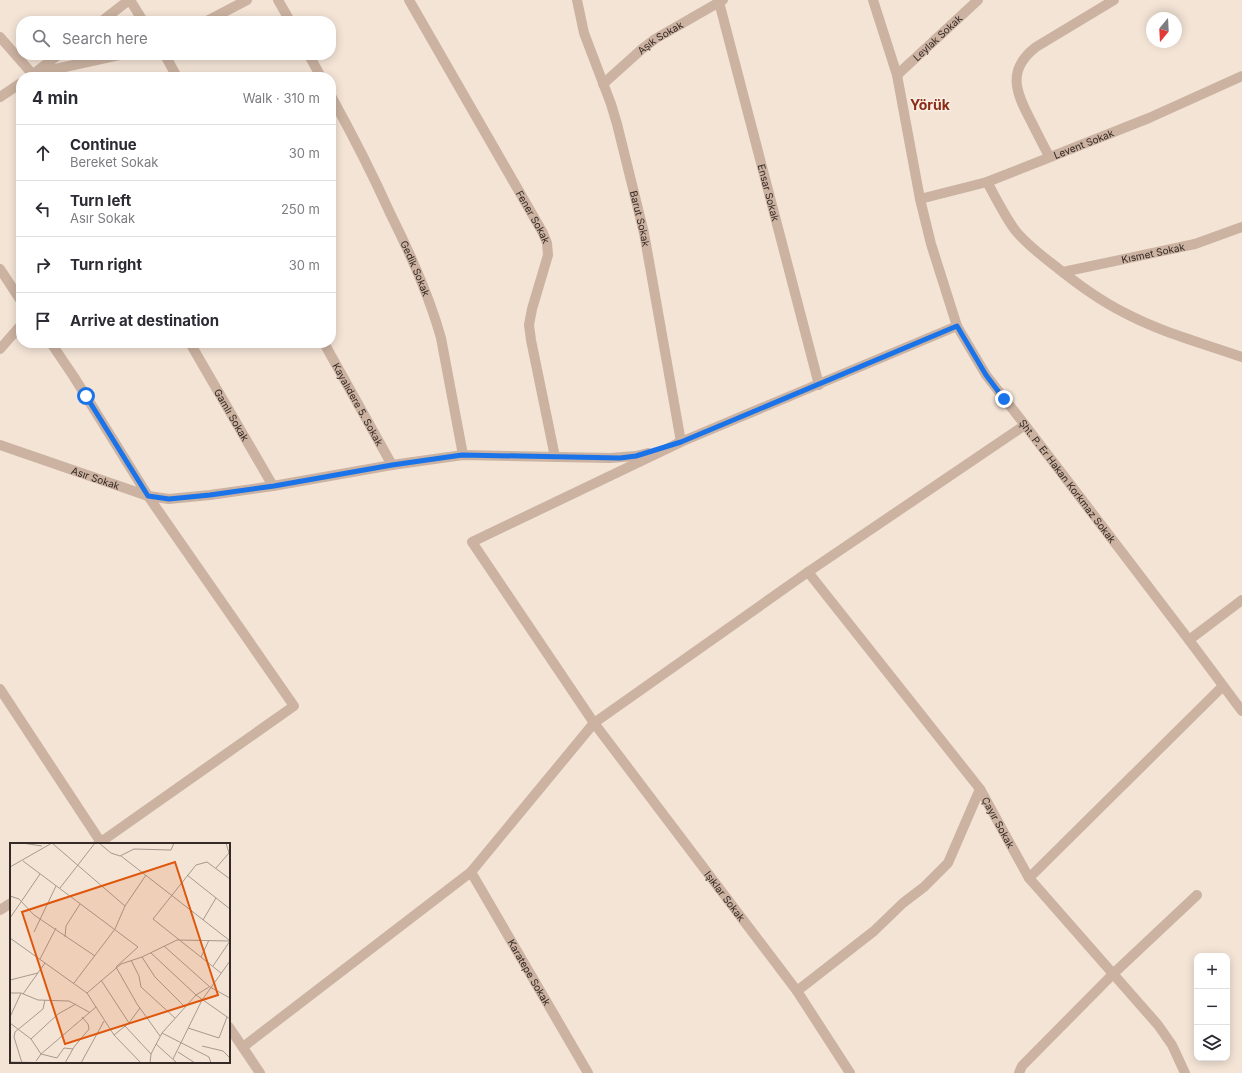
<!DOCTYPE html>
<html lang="en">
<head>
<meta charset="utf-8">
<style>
	body { margin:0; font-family:Inter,sans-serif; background:#f2f2f3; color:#2b2b33 }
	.controls { position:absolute; right:12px; bottom:12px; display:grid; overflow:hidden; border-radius:8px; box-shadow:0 2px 10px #0003 }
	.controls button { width:36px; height:36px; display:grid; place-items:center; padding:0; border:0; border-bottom:1px solid #e1e1e2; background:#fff; color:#2b2b33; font:20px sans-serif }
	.compass { position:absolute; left:1146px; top:12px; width:36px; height:36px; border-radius:50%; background:#fff; box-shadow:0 2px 10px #0003; rotate:198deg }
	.stop { position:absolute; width:12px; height:12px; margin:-9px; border:3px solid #1a73e8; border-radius:50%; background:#fff }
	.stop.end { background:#1a73e8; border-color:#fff; box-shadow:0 1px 4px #0008 }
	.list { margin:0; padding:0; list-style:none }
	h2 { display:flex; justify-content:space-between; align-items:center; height:52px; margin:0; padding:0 16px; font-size:17px }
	h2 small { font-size:13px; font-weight:400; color:#7c7c81 }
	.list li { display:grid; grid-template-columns:26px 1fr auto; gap:12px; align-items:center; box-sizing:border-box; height:56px; padding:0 16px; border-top:1px solid #e1e1e2 }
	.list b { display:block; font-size:15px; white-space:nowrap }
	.list p { margin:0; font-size:13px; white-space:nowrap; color:#7c7c81 }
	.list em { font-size:13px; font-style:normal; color:#7c7c81 }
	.icon { flex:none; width:22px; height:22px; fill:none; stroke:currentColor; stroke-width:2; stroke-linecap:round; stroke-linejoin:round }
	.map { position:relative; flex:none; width:1242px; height:1073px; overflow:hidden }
	.search { position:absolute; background:#fff; box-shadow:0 2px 10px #0003; left:16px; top:16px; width:320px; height:44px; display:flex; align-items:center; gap:10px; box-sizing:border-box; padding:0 14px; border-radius:16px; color:#7c7c81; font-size:15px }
	.panel { position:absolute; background:#fff; box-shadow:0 2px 10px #0003; left:16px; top:72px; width:320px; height:276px; border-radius:16px }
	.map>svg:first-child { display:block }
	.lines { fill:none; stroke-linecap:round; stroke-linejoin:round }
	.street { stroke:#cbb2a1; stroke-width:10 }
	.route { stroke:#1a73e8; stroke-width:5 }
	.labels { text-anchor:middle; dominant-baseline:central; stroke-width:3; stroke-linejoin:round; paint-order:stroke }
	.street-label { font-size:10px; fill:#352925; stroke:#faeee2 }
	.district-label { font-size:14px; font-weight:bold; fill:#8a2d18; stroke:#faeee2 }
	.inset-road { fill:none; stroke:#a7998f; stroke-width:1 }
	.view { fill:#df570d; fill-opacity:0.15; stroke:#df570d; stroke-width:2 }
	.inset-edge { fill:none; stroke:#352925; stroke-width:2 }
</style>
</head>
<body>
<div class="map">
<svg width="1242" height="1073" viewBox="0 0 1242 1073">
	<rect width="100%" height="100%" fill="#f3e4d6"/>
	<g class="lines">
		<g class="street">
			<path d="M 130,0 L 143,21"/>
			<path d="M 278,0 L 290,21"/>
			<path id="s1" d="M 409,0 L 543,233 L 547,243 L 548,255 L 532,309 L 529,325 L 531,340 L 555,457"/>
			<path id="s2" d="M 577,0 L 584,33 L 611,104 L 617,124 L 644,233 L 681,442 L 472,542 L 594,723 L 797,991 L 850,1073"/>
			<path id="s3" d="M 873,0 L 897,75 L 920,199 L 931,244 L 957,326 L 986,375 L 1025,425 L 1189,640 L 1242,711"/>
			<path id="s4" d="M 719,2 L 819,385"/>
			<path d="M 102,21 L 129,0"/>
			<path d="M 207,21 L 247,0"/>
			<path d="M 0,37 L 35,77"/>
			<path d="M 165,55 L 177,77"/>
			<path d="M 309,55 L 321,77"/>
			<path d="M 36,72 L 58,55"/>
			<path d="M 33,74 L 119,55"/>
			<path id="s5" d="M 897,75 L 978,0"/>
			<path id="s6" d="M 603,84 L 642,49 L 655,39 L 723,0"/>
			<path id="s7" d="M 331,96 C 352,134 372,173 390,213 C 410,253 429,295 441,338 L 463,455"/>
			<path d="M 0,97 L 21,83"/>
			<path d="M 1049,156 C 1043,145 1037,133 1031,121 C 1016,93 1006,70 1036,47 L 1114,0"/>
			<path d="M 987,182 C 996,198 1004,215 1015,230 C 1026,244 1041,255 1055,266 C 1076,283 1099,300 1123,312 C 1160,332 1202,343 1242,357"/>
			<path id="s8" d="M 920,199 L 987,182 L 1149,118 L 1242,76"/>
			<path d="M 0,269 L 21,301"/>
			<path id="s9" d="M 1063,272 L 1195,244 L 1242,227"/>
			<path d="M 51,343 L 74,377 L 148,496 L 294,706 L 98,844"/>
			<path id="s10" d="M 190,343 L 273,486"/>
			<path id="s11" d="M 324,343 L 392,465"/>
			<path d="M 0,349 L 21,325"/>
			<path d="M 676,444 L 957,326"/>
			<path id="s12" d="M 0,445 L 148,496 L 169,499 L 210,495 L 273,486 L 392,465 L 463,455 L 610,458 L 636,456 L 648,453"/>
			<path id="s13" d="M 808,572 L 980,789 L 1029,878 L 1158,1025 L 1172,1045 L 1185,1073"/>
			<path d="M 1189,640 L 1242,600"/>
			<path d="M 0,689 L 102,844"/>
			<path id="s14" d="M 471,872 L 588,1073"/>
			<path d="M 1029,878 L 1223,686"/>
			<path d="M 0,910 L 11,903"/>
			<path d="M 797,991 L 874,931 L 903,903 L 924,887 L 948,863 L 980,789"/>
			<path d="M 229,1027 L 260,1073"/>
			<path d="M 243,1047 L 471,872 L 594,723 L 808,572 L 1025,425"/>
			<path d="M 1019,1073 L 1022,1066 L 1114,973 L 1197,895"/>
		</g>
	</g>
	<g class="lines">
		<path class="route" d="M 86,396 L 148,496 L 169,499 L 210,495 L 274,486 L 392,465 L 462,455 L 620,458 L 636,456 L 681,442 L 957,326 L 986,375 L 1004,399"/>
	</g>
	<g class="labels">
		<g class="street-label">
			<text stroke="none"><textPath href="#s5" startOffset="55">Leylak Sokak</textPath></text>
			<text stroke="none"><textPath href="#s6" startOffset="74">Aşık Sokak</textPath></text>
			<text stroke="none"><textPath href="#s8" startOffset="173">Levent Sokak</textPath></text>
			<text stroke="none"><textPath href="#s4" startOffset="197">Ensar Sokak</textPath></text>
			<text stroke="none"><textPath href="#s1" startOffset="250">Fener Sokak</textPath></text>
			<text stroke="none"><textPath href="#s2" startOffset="228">Barut Sokak</textPath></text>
			<text stroke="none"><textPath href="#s9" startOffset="92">Kısmet Sokak</textPath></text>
			<text stroke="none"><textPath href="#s7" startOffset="192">Gedik Sokak</textPath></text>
			<text stroke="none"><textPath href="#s11" startOffset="70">Kayalıdere 5. Sokak</textPath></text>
			<text stroke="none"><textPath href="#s10" startOffset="83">Gamlı Sokak</textPath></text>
			<text stroke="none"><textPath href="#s12" startOffset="101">Asır Sokak</textPath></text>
			<text stroke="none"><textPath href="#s3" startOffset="528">Şht. P. Er Hakan Korkmaz Sokak</textPath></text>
			<text stroke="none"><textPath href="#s13" startOffset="315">Çayır Sokak</textPath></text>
			<text stroke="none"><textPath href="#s2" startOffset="1122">Işıklar Sokak</textPath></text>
			<text stroke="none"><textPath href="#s14" startOffset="116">Karatepe Sokak</textPath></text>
		</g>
		<g class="district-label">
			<text x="930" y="104">Yörük</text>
		</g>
	</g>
	<g transform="translate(10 843)">
		<rect width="220" height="220" fill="#f3e4d6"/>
		<path class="inset-road" d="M 12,0 L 32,3M 42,0 L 115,63M 89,0 L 101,10 L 110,13 L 124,6 L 161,7 L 164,0M 111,13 L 219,97M 13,18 L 128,104 L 106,124 L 127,161 L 150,193M 0,24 L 42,0M 206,25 L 219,10 L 216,0M 177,32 L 220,66M 50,45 L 85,0M 0,53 L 9,56 L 24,72 L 85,113M 0,75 L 30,31M 193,77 L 206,55M 24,89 L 46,43M 55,94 L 56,83 L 70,61M 0,95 L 77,150 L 104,192 L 131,220M 154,103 L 200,144 L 220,155M 141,110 L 186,152 L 220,176M 132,114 L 145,134 L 175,164M 191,114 L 199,97M 30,116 L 46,85M 121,117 L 129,133 L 131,144 L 165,175M 203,123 L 220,98M 211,130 L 143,76 L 186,22 L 197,19 L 220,36M 0,137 L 28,130M 91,137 L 119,180M 64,140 L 105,86 L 115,63 L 136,32M 0,150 L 11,150 L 28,157 L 59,158 L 79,169M 77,150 L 111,121 L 132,114 L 167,97 L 220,98M 13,151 L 35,120M 0,174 L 11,150M 0,180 L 21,196 L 31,211 L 26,218M 115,183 L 141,211M 178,185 L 209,195 L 217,174M 152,190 L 199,214 L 201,220M 104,192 L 119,180 L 130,165M 21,196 L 48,171 L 66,161M 146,201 L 167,220M 192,203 L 213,208 L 220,215M 168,209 L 185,220M 31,211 L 86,164M 31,211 L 47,215 L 54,205 L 63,206M 163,216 L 192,157 L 220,118M 0,219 L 50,220M 12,220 L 4,194 L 5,189 L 33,166 L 35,157M 55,220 L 64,204 L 79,186 L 78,181 L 72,174M 71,220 L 94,178M 140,220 L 141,211 L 152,190 L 186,152 L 199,144"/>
		<path class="view" d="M 165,19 L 208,152 L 55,201 L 12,69 Z"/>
		<rect width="220" height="220" class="inset-edge"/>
	</g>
</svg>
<div class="controls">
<button>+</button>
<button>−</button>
<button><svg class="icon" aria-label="layers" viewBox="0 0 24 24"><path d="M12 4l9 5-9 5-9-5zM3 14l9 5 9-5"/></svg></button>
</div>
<svg class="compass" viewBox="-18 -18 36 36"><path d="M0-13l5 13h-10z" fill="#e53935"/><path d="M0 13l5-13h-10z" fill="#7c7c81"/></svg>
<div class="stop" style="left:86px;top:396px"></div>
<div class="stop end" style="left:1004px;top:399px"></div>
<div class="search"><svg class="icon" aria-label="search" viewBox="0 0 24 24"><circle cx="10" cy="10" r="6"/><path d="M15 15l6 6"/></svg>Search here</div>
<section class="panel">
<h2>4 min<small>Walk · 310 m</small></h2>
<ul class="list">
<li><svg class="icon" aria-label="ahead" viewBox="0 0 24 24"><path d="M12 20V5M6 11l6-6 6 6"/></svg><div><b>Continue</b><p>Bereket Sokak</p></div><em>30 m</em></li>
<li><svg class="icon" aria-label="left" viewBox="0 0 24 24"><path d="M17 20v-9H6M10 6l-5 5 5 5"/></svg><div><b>Turn left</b><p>Asır Sokak</p></div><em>250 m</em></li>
<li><svg class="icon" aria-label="right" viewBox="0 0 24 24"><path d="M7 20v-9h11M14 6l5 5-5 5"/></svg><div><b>Turn right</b></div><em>30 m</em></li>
<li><svg class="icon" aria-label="arrive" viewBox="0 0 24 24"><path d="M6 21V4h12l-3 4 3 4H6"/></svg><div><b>Arrive at destination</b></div></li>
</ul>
</section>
</div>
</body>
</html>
